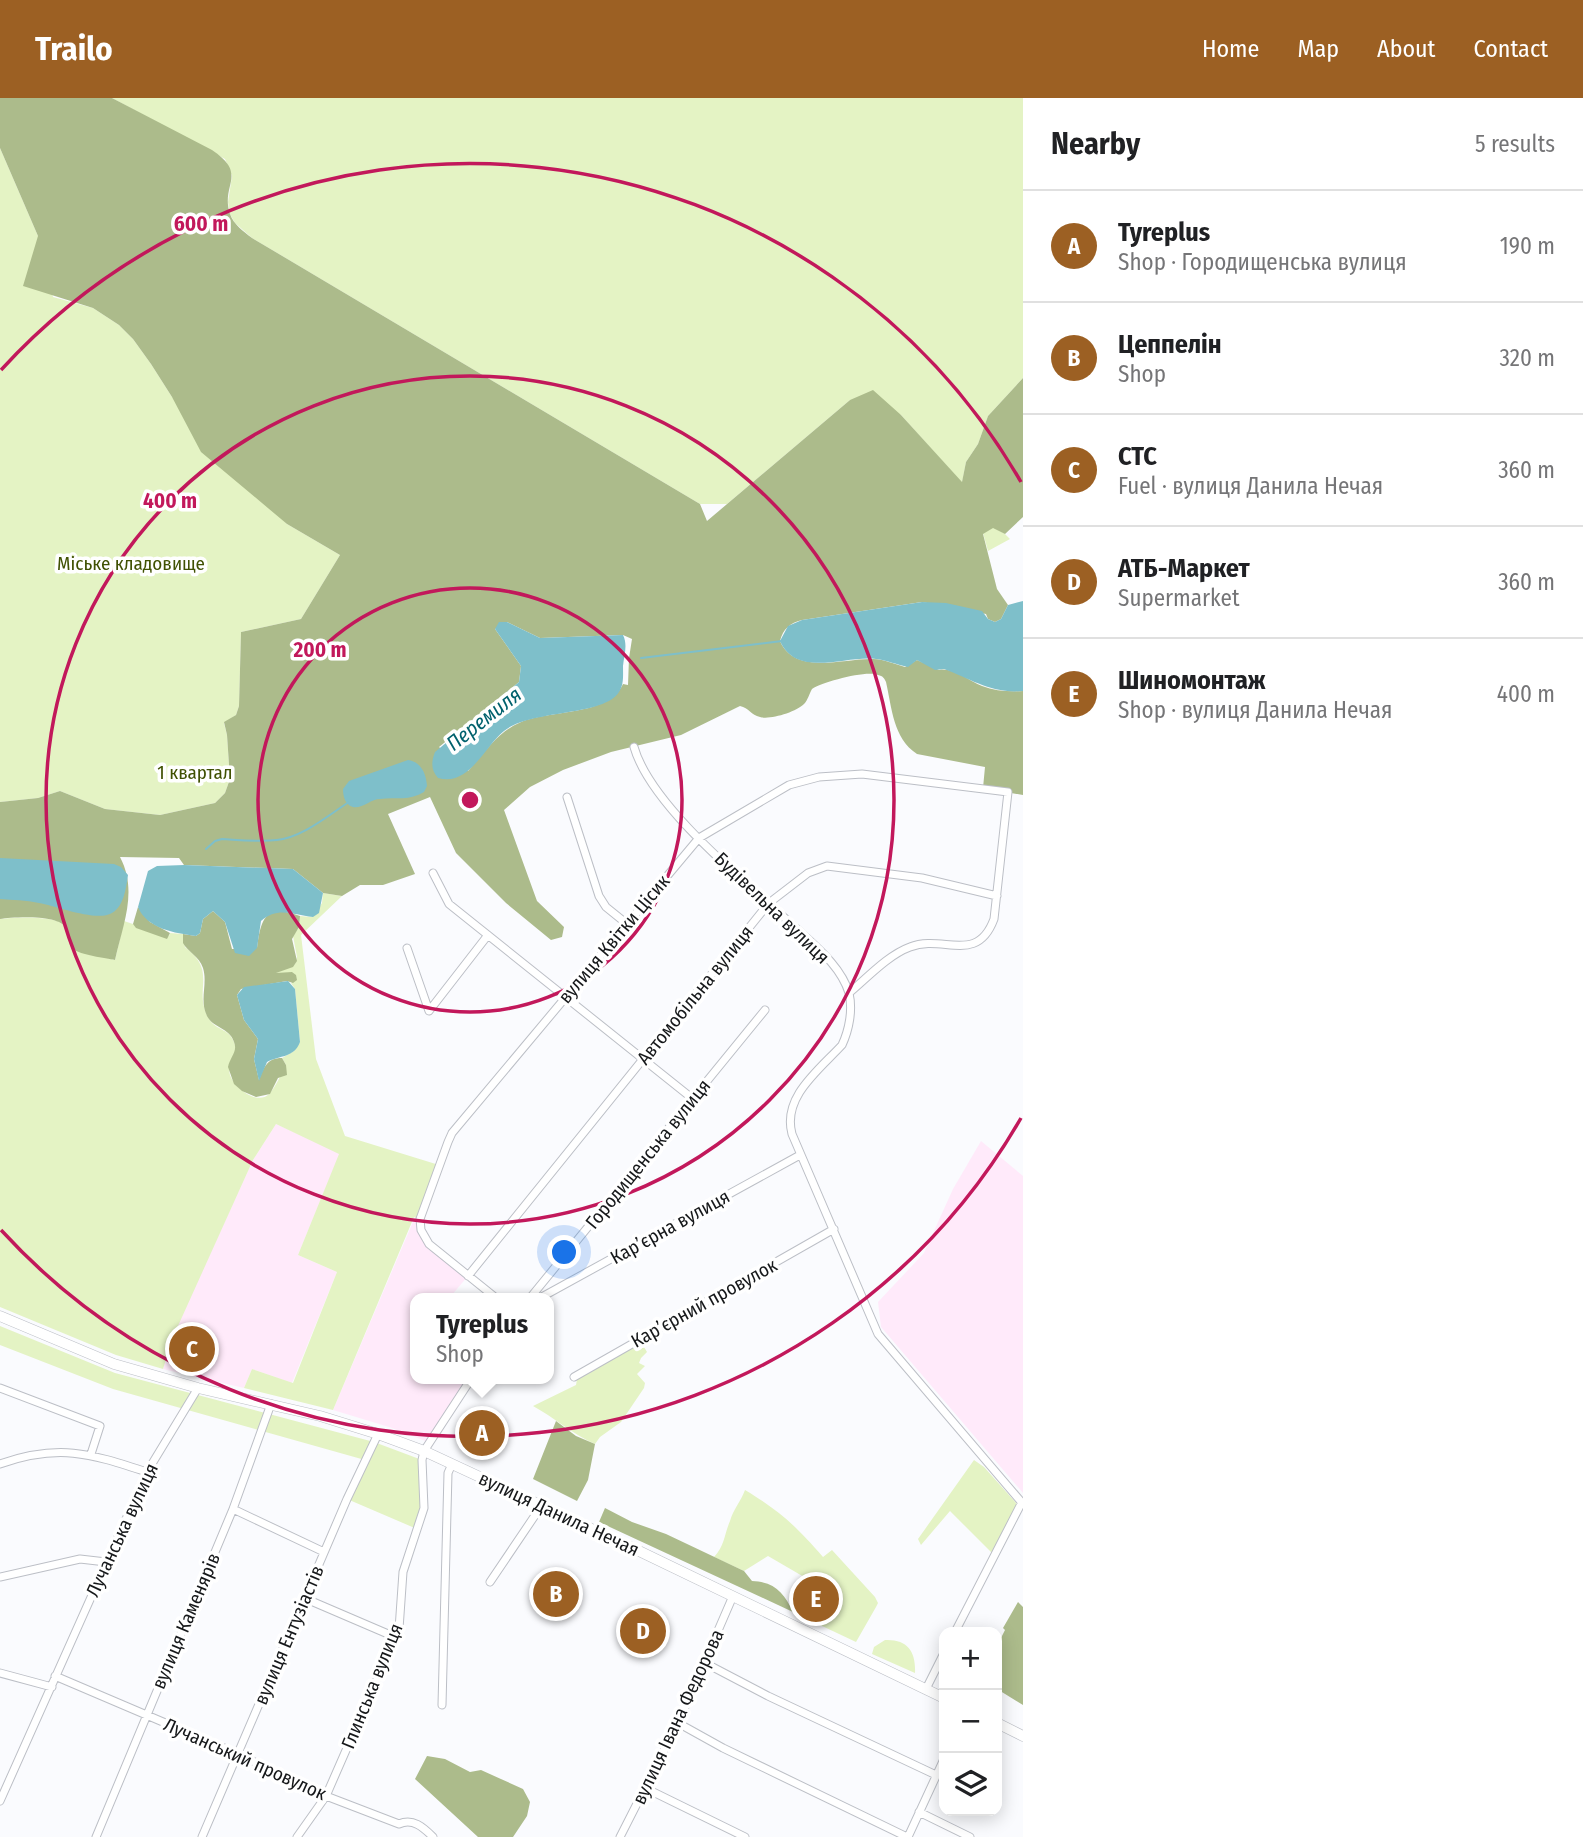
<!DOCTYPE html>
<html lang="en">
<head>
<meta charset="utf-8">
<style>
	body { margin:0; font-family:"Fira Sans Condensed",sans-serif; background:#f6f6f6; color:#202124 }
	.controls { position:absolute; right:21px; bottom:21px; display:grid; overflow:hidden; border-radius:14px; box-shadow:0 4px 18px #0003 }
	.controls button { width:63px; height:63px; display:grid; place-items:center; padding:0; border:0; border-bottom:2px solid #e0e0e0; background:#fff; color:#202124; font:35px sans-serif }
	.you { position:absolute; left:565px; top:1155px; width:24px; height:24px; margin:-18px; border:5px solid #fff; border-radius:50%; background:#1a73e8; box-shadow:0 0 0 10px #1a73e833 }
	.badge { display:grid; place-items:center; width:46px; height:46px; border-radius:50%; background:#9c6023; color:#fff; font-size:23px; font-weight:700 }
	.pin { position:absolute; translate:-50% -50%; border:4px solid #fff; box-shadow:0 2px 7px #0006 }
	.popup { position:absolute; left:410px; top:1195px; width:144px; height:91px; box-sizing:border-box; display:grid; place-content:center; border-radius:14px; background:#fff; filter:drop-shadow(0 2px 5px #0005); font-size:23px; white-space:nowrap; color:#757577 }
	.popup b { font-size:26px; color:#202124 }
	.popup::after { content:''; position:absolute; left:50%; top:100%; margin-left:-14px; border:14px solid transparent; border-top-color:#fff }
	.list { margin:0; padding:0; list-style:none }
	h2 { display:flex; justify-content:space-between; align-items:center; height:91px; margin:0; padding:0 28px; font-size:30px }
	h2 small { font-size:23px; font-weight:400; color:#757577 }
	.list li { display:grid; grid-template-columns:46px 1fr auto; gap:21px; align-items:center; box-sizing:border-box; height:112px; padding:0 28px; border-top:2px solid #e0e0e0 }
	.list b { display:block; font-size:26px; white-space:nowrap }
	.list p { margin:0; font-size:23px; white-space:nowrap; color:#757577 }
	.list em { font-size:23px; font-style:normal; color:#757577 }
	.icon { flex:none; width:38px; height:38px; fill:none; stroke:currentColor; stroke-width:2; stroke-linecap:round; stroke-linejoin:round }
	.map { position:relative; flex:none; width:1023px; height:1739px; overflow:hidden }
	header { display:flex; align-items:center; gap:42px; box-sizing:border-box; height:98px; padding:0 35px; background:#9c6023; color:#fff }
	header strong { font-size:33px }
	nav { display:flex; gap:38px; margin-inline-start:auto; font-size:24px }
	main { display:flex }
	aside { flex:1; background:#fff }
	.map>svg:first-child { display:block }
	.industrial { fill:#ffeafa }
	.green { fill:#e4f3c4 }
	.forest { fill:#acbb8b; fill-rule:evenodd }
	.water { fill:#7ebfca }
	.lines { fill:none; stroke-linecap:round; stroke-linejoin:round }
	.stream { stroke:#7ebfca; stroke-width:2 }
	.minor-casing { stroke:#bcbfc6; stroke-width:9 }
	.secondary-casing { stroke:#bcbfc6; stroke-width:11 }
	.minor { stroke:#fff; stroke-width:7 }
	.secondary { stroke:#fff; stroke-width:10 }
	.ring { fill:none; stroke:#c2185b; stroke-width:3.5 }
	.labels { text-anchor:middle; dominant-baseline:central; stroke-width:7; stroke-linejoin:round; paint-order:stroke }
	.park-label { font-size:19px; fill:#405103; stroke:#fff }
	.street-label { font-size:19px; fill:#16181a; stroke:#fff }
	.water-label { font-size:21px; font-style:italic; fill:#00616d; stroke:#fff }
	.centre { fill:#c2185b; stroke:#fff; stroke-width:3.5 }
	.ring-label { font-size:21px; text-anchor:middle; font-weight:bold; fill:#c2185b; stroke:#fff; stroke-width:7; stroke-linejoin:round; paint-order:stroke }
</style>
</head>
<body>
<header>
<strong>Trailo</strong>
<nav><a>Home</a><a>Map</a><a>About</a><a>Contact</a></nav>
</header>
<main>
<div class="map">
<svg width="1023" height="1739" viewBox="0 0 1023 1739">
	<rect width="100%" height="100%" fill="#fafbfe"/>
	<path class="industrial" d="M 276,1026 L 340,1055 L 298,1157 L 337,1174 L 292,1285 L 252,1271 L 244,1290 L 163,1271 L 172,1239 L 253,1062 Z
		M 981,1043 L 1023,1078 L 1023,1395 L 881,1229 L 878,1204 L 924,1155 L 953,1091 Z
		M 415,1119 L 420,1121 L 423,1137 L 468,1178 L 451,1198 L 453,1200 L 416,1200 L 416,1281 L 471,1281 L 428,1344 L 389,1329 L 333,1312 Z"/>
	<path class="green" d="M 112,0 L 1023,0 L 1023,280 L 988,318 L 978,346 L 966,364 L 962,385 L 901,317 L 850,302 L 727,406 L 700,406 L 252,140 L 235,125 L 230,116 L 228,104 L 232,78 L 225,61 Z
		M 0,50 L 38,138 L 53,199 L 93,210 L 119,227 L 133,241 L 151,266 L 172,299 L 287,426 L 340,457 L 301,521 L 241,534 L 239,608 L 236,617 L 224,625 L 227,637 L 230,681 L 225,695 L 215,705 L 160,717 L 105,711 L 60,693 L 38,700 L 0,704 Z
		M 993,429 L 1005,436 L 1010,441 L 988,453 L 983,435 Z
		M 323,795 L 342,798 L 301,837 L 316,961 L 345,1038 L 439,1067 L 420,1121 L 414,1119 L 333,1312 L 244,1290 L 252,1271 L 293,1285 L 337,1174 L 298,1157 L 339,1056 L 276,1026 L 253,1062 L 173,1239 L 163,1271 L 116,1257 L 0,1209 L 0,821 C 14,819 57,817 66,828 C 71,835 68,843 72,850 L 115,862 L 124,823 L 169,838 L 170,835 L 183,836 L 185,849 C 218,874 193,891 208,919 C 216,935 232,928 236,951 C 233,961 227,966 230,977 C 234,989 257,1008 269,996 C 276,989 281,976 286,967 L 282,960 L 294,953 L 300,944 L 295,891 L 291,885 L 297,881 L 273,876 L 295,866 L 297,859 L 293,838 L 299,829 L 300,818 L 312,819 L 322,805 Z
		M 0,1228 L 115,1275 L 374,1344 L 422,1362 L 424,1404 L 417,1431 L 347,1401 L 365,1362 L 113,1291 L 0,1247 Z
		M 641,1244 L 647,1254 L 641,1260 L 639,1265 L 645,1268 L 637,1276 L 645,1285 L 644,1290 L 621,1324 L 600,1339 L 595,1346 C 572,1336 555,1320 533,1308 L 576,1287 L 577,1281 Z
		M 974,1362 L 984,1369 L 1017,1406 L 992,1455 L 950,1413 L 921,1447 L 918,1441 Z
		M 745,1392 C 780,1413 796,1428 823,1459 L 832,1452 L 875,1499 L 878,1505 L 876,1509 L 856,1544 L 820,1527 L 835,1497 L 768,1458 L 744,1473 L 714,1459 C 725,1447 724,1437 730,1423 C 733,1412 741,1403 745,1392 Z
		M 885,1542 C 908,1541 916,1554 915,1575 L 872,1556 L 874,1549 Z"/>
	<path class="forest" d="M 0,0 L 112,0 L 212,52 C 249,77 220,86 230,116 C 234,127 243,133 252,140 L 700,406 L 707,423 L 850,302 L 873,292 L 901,317 L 962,384 L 966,364 L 978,346 L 988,318 L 1023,280 L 1023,419 L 1005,436 L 993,430 L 983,436 L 997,491 L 1008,507 L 1001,521 L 995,524 L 988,521 L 986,516 L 922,504 L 802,522 C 790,525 783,531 780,543 C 795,578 844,560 873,561 C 883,561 895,566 905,569 L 917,562 L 939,572 C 953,569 969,583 982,588 C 995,593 1010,594 1023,593 L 1023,697 L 983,690 L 985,669 L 917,656 C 893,640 892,610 886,584 C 884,580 883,578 878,577 C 866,572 823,584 812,591 C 809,596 808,602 804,606 C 796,614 770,622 760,619 C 751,617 749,610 740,608 L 681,637 L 611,654 L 563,672 L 530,689 L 504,712 L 537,803 L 564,829 L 562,839 L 551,842 L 506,805 L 456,755 L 430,699 L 388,716 L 415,776 L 383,787 L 360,787 L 342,798 L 323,795 L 293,771 L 184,767 L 179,760 L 120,759 C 138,793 123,826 115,862 C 106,860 80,857 73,851 C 67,846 70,837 67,831 C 60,816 14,819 0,821 L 0,704 L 38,700 L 60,693 L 105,711 L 160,717 L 215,705 L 225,695 L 230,681 L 227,637 L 224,624 L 236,617 L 239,608 L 241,534 L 301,521 L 340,457 L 287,426 L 201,354 L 172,299 L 151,266 L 133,241 L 119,227 L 93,210 L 23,188 L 38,138 L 0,50 ZM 507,524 L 540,540 L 623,537 L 632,541 L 629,560 L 628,587 L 623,586 C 608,619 549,611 519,625 C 498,634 484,655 468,673 L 439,649 L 519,584 L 521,568 L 495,531 Z
		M 138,809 L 150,824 L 170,835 L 167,841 L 136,830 L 133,826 Z
		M 213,813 L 225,824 L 232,851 L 257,850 C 261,819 266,806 300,818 L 299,829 L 292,841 L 297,863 L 293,869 L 276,875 L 292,874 L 296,877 L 297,882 L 293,885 L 287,883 L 241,891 L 237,897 L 244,922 L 258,941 L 254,961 L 259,982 C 264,969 267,960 282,960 L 286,967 L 287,977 L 278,980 L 270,996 L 256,999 L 242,993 L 234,986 L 228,969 C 230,959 238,954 234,944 C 230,930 213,930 207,918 C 199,902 208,886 203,870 C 199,858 188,854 183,845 L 183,836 L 196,838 L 200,835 L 203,821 Z
		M 556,1323 L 576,1338 L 595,1346 L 588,1382 L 577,1403 L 533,1381 Z
		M 605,1410 L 632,1424 L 666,1436 L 744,1473 L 752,1483 C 775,1484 784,1495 793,1514 L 599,1424 Z
		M 1018,1504 L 1023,1509 L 1023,1607 L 997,1591 L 997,1548 L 1005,1532 L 1003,1530 Z
		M 427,1658 L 445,1661 L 470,1674 L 481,1672 L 523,1691 L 530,1704 L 527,1718 L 513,1739 L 478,1739 L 415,1681 Z"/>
	<path class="water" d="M 1023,503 L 1023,593 C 992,596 971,581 944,571 L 935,572 L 917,562 L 908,569 C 897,567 887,562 876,561 C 846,557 797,581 780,543 L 788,528 L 802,522 L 922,504 L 946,505 L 982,513 L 988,521 L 995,524 L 1001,521 L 1008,507 Z
		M 499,524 L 507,524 L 540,540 L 623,537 C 628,547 624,558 623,568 C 623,577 624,587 619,594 C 603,619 531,611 504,633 C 484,649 469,689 438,680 C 431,672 431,664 435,654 L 519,584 L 521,568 L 495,531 Z
		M 408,662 C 421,664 426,675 427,688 L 424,694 C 410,703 396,699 380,701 C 371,701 362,711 353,709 C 345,707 343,698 343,691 L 349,683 Z
		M 0,760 L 114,766 L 121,769 L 128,777 C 126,790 124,810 110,816 C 94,823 56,808 39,805 C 26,802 13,802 0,801 Z
		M 184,767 L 293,771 L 323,795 L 319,815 L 313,819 C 293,817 278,808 261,823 L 257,850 L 249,858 L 235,855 L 225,824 L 213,813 L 203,821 L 200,835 L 196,838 C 175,835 147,831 138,809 L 148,773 L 157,768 Z
		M 288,883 L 295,891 L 300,944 C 294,960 280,957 267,964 L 259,983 L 254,961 L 258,941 L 244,922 L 237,897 L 244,889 Z"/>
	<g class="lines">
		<path class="stream" d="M 641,560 L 782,543
			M 206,751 L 215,743 L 222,741 C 240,742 259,744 277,742 C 303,739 327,718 349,704"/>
		<defs>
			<path id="minor" d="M 634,649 C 651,709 749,787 796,830 C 815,848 841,868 849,895 C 853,912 849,932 842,947 C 819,972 782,999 792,1036 L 878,1236 L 1023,1406
				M 567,699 L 599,798 L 606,809 L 627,826
				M 433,775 L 449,806 L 693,1001
				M 407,850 L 429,913 L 488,837
				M 468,1178 L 769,805 L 808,775 L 827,768 L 922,780 L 997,798
				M 496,1200 L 429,1146 L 421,1132 L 420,1121 L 448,1044 L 452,1035 L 699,740 L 789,687 L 819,679 L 862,676 L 1008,694 L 994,821 C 977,867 943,836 910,849 C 888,857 867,880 849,895
				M 530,1200 L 765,912
				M 540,1200 L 800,1057
				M 574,1279 L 834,1131
				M 0,1290 L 100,1328 L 91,1356
				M 0,1366 C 60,1345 91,1356 147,1374
				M 233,1411 L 324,1454
				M 0,1479 L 80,1461 L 106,1464
				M 490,1484 L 542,1407
				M 304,1500 L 395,1539
				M 955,1534 L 1022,1404
				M 705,1565 L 768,1598 L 936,1677
				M 0,1575 L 52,1589
				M 55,1578 L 238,1656 L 326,1698 L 399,1726 C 413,1720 423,1729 433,1739
				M 926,1591 L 944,1555
				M 442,1607 L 448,1375 L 452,1366
				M 678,1625 L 723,1650 L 907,1739
				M 645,1690 L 745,1739
				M 0,1703 L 147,1374 L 198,1290
				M 919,1714 L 970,1739
				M 96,1739 L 233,1411 L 271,1306
				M 202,1739 L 347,1401 L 378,1336
				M 297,1739 L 326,1698 L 399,1531 L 403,1474 L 424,1410 L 422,1362 L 424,1353 L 471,1281
				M 620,1739 L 678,1625 L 733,1498
				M 908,1739 L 944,1661"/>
			<path id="secondary" d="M 0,1218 L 114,1266 L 198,1290 L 320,1318 L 378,1336 L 424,1353 L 639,1453 L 944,1600
				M 997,1625 L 1023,1638"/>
		</defs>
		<use href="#minor" class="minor-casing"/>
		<use href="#secondary" class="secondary-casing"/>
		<use href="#minor" class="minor"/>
		<use href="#secondary" class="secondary"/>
	</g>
	<g class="ring">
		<circle cx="470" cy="702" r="212"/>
		<circle cx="470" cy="702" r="424"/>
		<path d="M1021 1020A636 636 0 0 1 1 1132M1 272A636 636 0 0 1 1021 384"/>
	</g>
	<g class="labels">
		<g class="park-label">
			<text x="131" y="465">Міське кладовище</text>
			<text x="195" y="674">1 квартал</text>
		</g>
		<g class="street-label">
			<text transform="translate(772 810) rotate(44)">Будівельна вулиця</text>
			<text transform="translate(614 841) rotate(-50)">вулиця Квітки Цісик</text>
			<text transform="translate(695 897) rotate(-51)">Автомобільна вулиця</text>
			<text transform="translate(648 1056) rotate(-51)">Городищенська вулиця</text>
			<text transform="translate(670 1129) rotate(-29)">Карʼєрна вулиця</text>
			<text transform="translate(704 1205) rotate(-29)">Карʼєрний провулок</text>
			<text transform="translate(559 1416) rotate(25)">вулиця Данила Нечая</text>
			<text transform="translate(122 1432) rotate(-65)">Лучанська вулиця</text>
			<text transform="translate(186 1523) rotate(-67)">вулиця Каменярів</text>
			<text transform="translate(289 1537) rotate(-67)">вулиця Ентузіастів</text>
			<text transform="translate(372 1588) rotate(-68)">Глинська вулиця</text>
			<text transform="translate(678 1619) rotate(-65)">вулиця Івана Федорова</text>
			<text transform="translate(245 1661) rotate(24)">Лучанський провулок</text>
		</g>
		<g class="water-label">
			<text transform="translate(484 621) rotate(-38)">Перемиля</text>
		</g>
	</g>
	<circle cx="470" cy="702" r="10" class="centre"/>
	<g class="ring-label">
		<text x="201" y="133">600 m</text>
		<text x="170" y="410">400 m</text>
		<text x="320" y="559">200 m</text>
	</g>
</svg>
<div class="controls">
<button>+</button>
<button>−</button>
<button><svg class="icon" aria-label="layers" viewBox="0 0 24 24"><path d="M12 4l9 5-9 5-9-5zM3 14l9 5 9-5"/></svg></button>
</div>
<div class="you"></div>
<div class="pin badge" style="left:482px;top:1335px">A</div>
<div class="popup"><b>Tyreplus</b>Shop</div>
<div class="pin badge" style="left:556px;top:1496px">B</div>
<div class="pin badge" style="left:192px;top:1251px">C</div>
<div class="pin badge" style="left:643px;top:1533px">D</div>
<div class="pin badge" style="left:816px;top:1501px">E</div>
</div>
<aside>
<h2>Nearby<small>5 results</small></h2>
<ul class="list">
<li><span class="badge">A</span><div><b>Tyreplus</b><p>Shop · Городищенська вулиця</p></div><em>190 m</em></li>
<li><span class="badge">B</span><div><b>Цеппелін</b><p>Shop</p></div><em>320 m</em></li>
<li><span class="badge">C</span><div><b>СТС</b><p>Fuel · вулиця Данила Нечая</p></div><em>360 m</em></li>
<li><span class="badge">D</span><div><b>АТБ-Маркет</b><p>Supermarket</p></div><em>360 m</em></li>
<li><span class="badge">E</span><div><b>Шиномонтаж</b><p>Shop · вулиця Данила Нечая</p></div><em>400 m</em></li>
</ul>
</aside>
</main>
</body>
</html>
